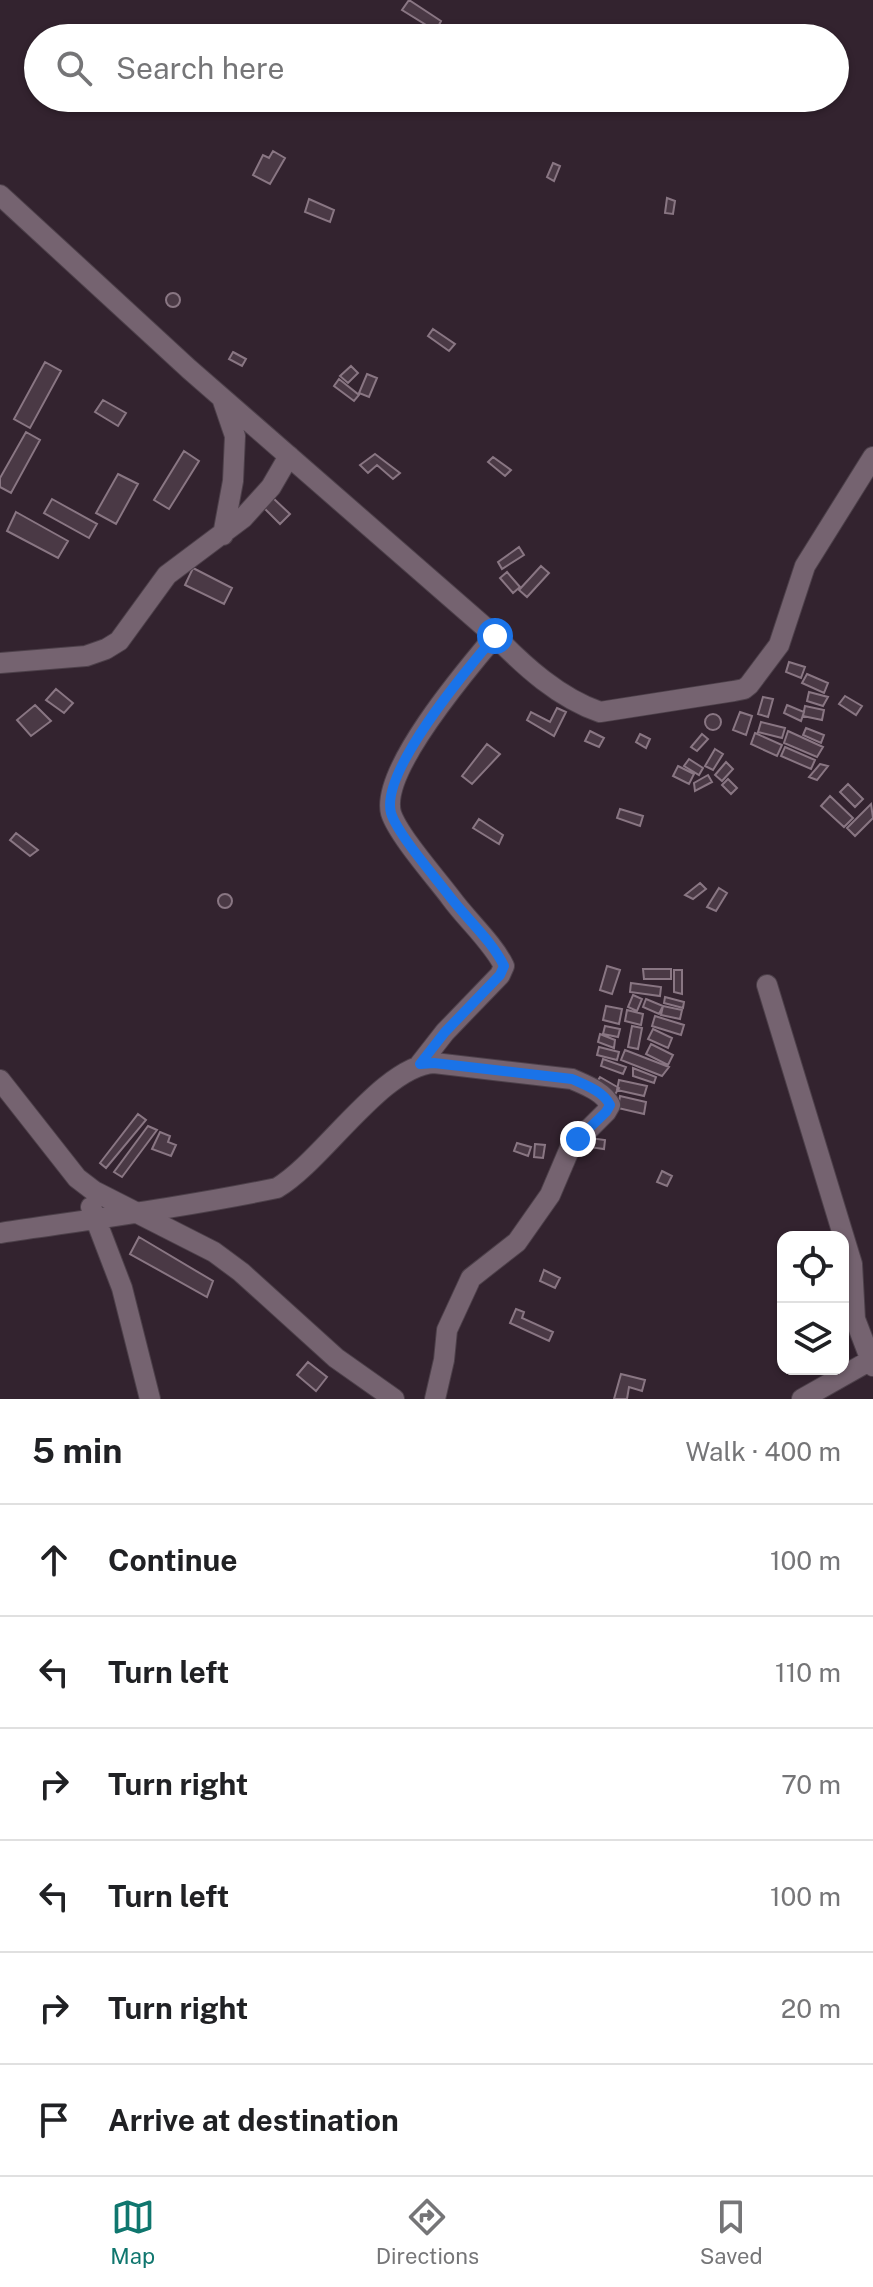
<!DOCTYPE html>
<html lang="en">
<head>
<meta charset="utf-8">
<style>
	body { margin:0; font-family:"Public Sans",sans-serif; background:#f6f6f6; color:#202124 }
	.controls { position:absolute; right:24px; bottom:24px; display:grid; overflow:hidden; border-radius:16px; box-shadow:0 2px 6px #0004 }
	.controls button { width:72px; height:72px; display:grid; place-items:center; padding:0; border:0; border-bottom:2px solid #e0e0e0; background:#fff; color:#202124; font:40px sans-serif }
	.stop { position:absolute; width:24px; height:24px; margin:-18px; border:6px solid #1a73e8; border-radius:50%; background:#fff }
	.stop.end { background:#1a73e8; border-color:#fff; box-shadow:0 2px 8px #0008 }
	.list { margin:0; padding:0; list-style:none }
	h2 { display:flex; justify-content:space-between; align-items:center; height:104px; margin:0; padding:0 32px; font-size:34px }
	h2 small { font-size:26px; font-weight:400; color:#757577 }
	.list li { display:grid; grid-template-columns:52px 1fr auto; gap:24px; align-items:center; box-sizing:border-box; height:112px; padding:0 32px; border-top:2px solid #e0e0e0 }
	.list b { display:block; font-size:30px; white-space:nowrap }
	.list em { font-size:26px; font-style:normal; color:#757577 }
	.icon { flex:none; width:44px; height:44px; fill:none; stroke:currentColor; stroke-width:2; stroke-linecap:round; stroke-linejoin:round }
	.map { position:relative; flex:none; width:873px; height:1399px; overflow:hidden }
	.search { position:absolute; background:#fff; box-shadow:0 2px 6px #0004; left:24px; right:24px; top:24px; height:88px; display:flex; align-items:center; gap:20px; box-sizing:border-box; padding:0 28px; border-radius:44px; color:#757577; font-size:30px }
	.sheet { height:776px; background:#fff }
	nav { display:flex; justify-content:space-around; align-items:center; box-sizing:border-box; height:112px; border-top:2px solid #e0e0e0; background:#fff; font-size:22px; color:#757577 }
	nav a { display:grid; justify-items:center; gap:4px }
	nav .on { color:#0f766e }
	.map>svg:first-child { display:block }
	.building { fill:#4a3945; stroke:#897683; stroke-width:2 }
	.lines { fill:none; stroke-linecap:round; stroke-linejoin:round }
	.minor-casing { stroke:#4d404a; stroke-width:22 }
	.minor { stroke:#756370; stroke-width:20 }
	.route { stroke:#1a73e8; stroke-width:10 }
</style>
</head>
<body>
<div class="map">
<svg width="873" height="1399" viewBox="0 0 873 1399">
	<rect width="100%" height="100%" fill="#33232f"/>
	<path class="building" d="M 409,0 L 441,21 L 436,31 L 402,10 Z
		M 273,151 L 285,158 L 270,184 L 253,175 L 263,155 L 269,158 Z
		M 553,163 L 560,166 L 554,181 L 547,177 Z
		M 667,198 L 675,201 L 673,214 L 665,213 Z
		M 309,199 L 334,210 L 330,222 L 305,212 Z
		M166 300a7 7 0 1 1 14 0a7 7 0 1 1-14 0Z
		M 433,329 L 455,344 L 449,351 L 428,336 Z
		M 233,352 L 246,359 L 242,366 L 229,359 Z
		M 45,362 L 61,371 L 30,428 L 14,419 Z
		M 351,366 L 358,373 L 348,383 L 340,376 Z
		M 367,374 L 377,378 L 369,397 L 359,393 Z
		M 339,379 L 359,395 L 354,401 L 334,386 Z
		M 103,400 L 126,413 L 118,426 L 95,412 Z
		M 26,432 L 40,440 L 11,493 L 0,487 L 0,478 Z
		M 184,451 L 199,461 L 169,509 L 154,500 Z
		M 375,454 L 400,473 L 393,479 L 377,465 L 368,473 L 360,465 Z
		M 493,457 L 511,470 L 505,476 L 488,462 Z
		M 118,474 L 138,484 L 116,524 L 96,513 Z
		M 273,498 L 290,514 L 280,524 L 264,508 Z
		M 52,499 L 97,524 L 89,538 L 44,513 Z
		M 16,512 L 68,541 L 58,558 L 7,531 Z
		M 519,547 L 524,555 L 502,569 L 498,562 Z
		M 541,566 L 549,573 L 527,597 L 519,590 Z
		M 193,568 L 232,588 L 224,604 L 185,585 Z
		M 507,572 L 520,587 L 513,593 L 500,578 Z
		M 789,662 L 805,667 L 801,678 L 786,672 Z
		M 807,674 L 828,683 L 824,693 L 802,683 Z
		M 56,689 L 73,703 L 64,713 L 46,700 Z
		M 809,692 L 828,697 L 823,706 L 807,701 Z
		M 845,696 L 862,706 L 856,715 L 839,704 Z
		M 763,697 L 773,699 L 768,717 L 758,714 Z
		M 35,705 L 51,721 L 31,736 L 17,720 Z
		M 787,705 L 804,712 L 801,721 L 784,713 Z
		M 805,706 L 824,710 L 822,720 L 803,716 Z
		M 557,708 L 566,712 L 554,736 L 527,720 L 531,712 L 550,722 Z
		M 740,712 L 752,716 L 746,735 L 733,730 Z
		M705 722a8 8 0 1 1 16 0a8 8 0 1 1-16 0Z
		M 761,722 L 785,728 L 782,738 L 758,732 Z
		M 806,728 L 824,735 L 821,743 L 803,735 Z
		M 590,731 L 604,738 L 599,747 L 585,741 Z
		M 788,731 L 823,747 L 817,757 L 784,743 Z
		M 755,733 L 782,745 L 777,756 L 751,744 Z
		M 640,734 L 650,739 L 646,748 L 636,742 Z
		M 702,734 L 708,739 L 697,751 L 691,747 Z
		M 487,744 L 500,754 L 472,784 L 462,776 Z
		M 785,747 L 815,760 L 811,769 L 781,756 Z
		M 715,749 L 723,754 L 713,770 L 705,766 Z
		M 689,759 L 703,768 L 699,775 L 684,766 Z
		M 726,762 L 733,769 L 722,781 L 715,775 Z
		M 820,764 L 828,766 L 817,780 L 809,777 Z
		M 678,766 L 694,774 L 689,784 L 673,776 Z
		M 708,775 L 712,782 L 695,791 L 694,783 Z
		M 728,779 L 737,788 L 731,794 L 722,785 Z
		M 848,784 L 863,799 L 855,807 L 840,792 Z
		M 830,796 L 853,818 L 844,827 L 821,806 Z
		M 871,804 L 873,818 L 855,836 L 847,828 Z
		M 620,809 L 643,816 L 640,826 L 617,818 Z
		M 479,819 L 503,835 L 499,844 L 473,828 Z
		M 16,833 L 38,850 L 30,856 L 10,840 Z
		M 700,883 L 706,889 L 693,899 L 685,895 Z
		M 719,888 L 727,893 L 716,911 L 707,907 Z
		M218 901a7 7 0 1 1 14 0a7 7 0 1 1-14 0Z
		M 607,966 L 620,970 L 612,994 L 600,990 Z
		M 643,969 L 671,969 L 671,979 L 644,979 Z
		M 674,970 L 682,970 L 682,994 L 674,992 Z
		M 631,983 L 661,987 L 660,996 L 630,992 Z
		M 633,995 L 642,999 L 637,1011 L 628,1007 Z
		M 665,997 L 684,1002 L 683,1008 L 664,1003 Z
		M 646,999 L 663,1006 L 659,1014 L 643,1007 Z
		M 606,1006 L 622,1009 L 619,1024 L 603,1020 Z
		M 663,1006 L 682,1010 L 680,1019 L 661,1015 Z
		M 627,1010 L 643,1014 L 641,1025 L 625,1021 Z
		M 655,1016 L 684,1025 L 681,1035 L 652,1026 Z
		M 605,1026 L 620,1029 L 618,1037 L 603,1034 Z
		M 632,1026 L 642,1028 L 638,1049 L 628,1047 Z
		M 653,1029 L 672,1038 L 668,1048 L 648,1039 Z
		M 600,1034 L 615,1040 L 614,1048 L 598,1042 Z
		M 651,1044 L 673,1055 L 668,1065 L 646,1054 Z
		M 599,1047 L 619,1052 L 617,1060 L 597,1055 Z
		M 625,1050 L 669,1067 L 662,1076 L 621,1060 Z
		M 603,1059 L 626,1067 L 623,1074 L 601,1066 Z
		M 633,1068 L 656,1077 L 654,1083 L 633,1076 Z
		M 600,1077 L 619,1088 L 614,1096 L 595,1085 Z
		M 619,1080 L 647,1086 L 644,1096 L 617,1090 Z
		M 620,1096 L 646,1102 L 644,1114 L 618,1108 Z
		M 138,1114 L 146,1120 L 106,1168 L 100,1163 Z
		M 148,1126 L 157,1130 L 122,1177 L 114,1172 Z
		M 160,1132 L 170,1136 L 168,1142 L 176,1145 L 171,1156 L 152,1149 Z
		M 590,1138 L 605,1140 L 604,1149 L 589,1147 Z
		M 517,1143 L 531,1147 L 528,1156 L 514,1151 Z
		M 535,1144 L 545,1145 L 543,1158 L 534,1157 Z
		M 662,1171 L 672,1176 L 667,1186 L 657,1182 Z
		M 139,1237 L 213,1281 L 207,1297 L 130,1254 Z
		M 544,1270 L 560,1278 L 555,1288 L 540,1281 Z
		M 516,1309 L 524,1312 L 522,1318 L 553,1332 L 549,1341 L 510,1323 Z
		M 308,1362 L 327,1377 L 316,1391 L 297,1375 Z
		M 621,1374 L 645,1380 L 642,1391 L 629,1387 L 627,1399 L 614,1399 Z"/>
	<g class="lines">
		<defs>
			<path id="minor" d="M 0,195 L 189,369 L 495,636 C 524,666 559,698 600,712 L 734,691 L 744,689 L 749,685 L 779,645 L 805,566 L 873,457
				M 222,398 L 235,436 L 233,481 L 223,535
				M 0,663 L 86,656 L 106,649 L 119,641 L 167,575 L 243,518 L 271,487 L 289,456
				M 767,985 L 852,1264 L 855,1319 L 873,1366
				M 420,1064 L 445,1032 L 500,975 L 504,966 C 493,943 467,920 451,898 C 436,878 398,835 391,813 C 380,771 468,668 495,636
				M 0,1080 L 77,1178 L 94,1191 L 214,1252 L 241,1272 L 336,1358 L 394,1399
				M 91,1207 L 122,1288 L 150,1399
				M 0,1233 C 93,1219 185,1207 277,1188 C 323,1161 382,1066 434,1063 L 572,1079 C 585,1085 603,1091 610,1105 L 606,1112 L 570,1148 L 550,1195 L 517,1242 L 471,1278 L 447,1330 L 444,1360 L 435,1399
				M 802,1399 L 871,1360"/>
		</defs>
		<use href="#minor" class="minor-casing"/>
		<use href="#minor" class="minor"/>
	</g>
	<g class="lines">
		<path class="route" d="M 495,636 C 468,668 380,771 391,813 C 398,835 436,878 451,898 C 468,920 492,941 504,966 L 500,975 L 445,1032 L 420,1064 L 434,1063 L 572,1079 C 585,1085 603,1091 610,1105 L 606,1112 L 578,1139"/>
	</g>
</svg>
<div class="controls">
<button><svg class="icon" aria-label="locate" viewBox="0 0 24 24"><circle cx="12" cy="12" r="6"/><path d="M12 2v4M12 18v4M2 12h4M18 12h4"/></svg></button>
<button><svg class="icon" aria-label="layers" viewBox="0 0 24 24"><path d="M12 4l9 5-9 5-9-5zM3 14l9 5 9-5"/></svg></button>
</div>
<div class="stop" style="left:495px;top:636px"></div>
<div class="stop end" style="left:578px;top:1139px"></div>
<div class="search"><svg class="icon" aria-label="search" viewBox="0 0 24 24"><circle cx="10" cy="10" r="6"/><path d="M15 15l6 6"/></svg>Search here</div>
</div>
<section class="sheet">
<h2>5 min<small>Walk · 400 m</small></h2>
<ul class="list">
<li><svg class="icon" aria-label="ahead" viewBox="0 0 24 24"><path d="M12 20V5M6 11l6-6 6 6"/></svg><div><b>Continue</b></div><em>100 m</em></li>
<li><svg class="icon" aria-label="left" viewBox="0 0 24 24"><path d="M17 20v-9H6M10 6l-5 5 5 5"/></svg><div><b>Turn left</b></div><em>110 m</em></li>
<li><svg class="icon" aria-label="right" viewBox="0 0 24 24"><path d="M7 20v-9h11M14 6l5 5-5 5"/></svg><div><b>Turn right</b></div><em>70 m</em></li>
<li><svg class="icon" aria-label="left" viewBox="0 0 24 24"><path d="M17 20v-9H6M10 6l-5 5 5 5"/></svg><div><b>Turn left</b></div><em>100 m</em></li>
<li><svg class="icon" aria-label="right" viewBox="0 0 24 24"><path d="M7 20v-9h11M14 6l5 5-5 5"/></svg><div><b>Turn right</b></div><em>20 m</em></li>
<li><svg class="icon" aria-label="arrive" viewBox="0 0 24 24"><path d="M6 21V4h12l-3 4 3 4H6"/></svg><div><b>Arrive at destination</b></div></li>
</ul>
</section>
<nav>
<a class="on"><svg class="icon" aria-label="map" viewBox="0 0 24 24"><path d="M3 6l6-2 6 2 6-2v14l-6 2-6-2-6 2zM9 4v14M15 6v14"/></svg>Map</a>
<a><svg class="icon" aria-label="directions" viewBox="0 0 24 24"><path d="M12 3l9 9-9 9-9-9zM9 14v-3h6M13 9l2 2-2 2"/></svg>Directions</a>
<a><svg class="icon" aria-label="saved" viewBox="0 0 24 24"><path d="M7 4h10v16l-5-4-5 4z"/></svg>Saved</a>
</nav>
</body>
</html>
